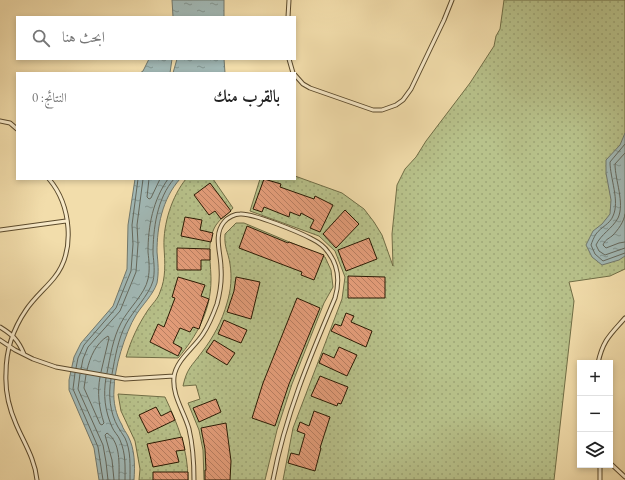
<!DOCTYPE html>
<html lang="ar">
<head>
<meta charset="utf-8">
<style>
	body { margin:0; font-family:"EB Garamond",Amiri,serif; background:#f2f2f2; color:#222; direction:rtl }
	.controls { position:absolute; right:12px; bottom:12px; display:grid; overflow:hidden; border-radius:0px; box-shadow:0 2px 6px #0003 }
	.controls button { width:36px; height:36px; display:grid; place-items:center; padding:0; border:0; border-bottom:1px solid #e0e0e0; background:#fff; color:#222; font:20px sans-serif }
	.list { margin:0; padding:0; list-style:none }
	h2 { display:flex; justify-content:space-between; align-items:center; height:52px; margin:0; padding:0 16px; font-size:17px }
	h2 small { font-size:13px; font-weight:400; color:#767676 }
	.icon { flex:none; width:22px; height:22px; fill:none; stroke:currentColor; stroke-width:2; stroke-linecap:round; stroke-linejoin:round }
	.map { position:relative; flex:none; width:625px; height:480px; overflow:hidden; direction:ltr }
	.search { position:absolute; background:#fff; box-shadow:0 2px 6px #0003; left:16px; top:16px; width:280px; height:44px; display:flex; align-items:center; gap:10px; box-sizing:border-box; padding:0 14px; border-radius:0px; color:#767676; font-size:15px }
	.panel { position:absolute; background:#fff; box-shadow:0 2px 6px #0003; left:16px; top:72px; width:280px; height:108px; border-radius:0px; direction:rtl }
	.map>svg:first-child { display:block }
	.grass { fill:url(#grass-dots); stroke:#706e46 }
	.water { fill:url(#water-ripples); stroke:#71786d }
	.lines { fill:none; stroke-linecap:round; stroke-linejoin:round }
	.shore { stroke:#65685c; stroke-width:1 }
	.building { fill:url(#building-back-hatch); stroke:#291902 }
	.lane-casing { stroke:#5b4a2c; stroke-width:5 }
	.lane { stroke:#f7e9c8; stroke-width:3 }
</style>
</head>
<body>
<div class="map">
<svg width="625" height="480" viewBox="0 0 625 480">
	<defs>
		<pattern id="grass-dots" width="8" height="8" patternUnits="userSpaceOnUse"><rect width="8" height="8" fill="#b8c28b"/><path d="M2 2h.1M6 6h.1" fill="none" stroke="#9ea676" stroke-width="1.8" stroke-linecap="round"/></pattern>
		<pattern id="water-ripples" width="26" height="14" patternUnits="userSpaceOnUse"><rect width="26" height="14" fill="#a1b8b5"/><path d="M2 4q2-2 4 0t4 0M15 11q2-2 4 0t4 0" fill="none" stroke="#839591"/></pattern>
		<pattern id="building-back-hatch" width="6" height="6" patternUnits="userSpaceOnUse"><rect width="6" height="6" fill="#e49d7a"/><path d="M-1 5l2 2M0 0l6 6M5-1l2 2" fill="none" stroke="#b97f62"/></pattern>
	</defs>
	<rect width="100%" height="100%" fill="#f2ddab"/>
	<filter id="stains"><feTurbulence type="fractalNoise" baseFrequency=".005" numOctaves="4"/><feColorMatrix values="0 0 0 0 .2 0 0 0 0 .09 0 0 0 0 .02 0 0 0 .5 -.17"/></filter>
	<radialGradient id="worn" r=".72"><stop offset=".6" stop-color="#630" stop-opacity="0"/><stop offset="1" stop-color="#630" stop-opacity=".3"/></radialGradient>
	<path class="grass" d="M 504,0 L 625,0 L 625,269 L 610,276 L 569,282 L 574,301 L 554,480 L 283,480 L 293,428 L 342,299 L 345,277 L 335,251 L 319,236 L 250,211 L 260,179 L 295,179 L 295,176 L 342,193 L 364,209 L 374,222 L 382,235 L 393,266 L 392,234 L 397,185 L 405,169 L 416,157 L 426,141 L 470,83 L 494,46 L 496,36 L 500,29 Z
		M 186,179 L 213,179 L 233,208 C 228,215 220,218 216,225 C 206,241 211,262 211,280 C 211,310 197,336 178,358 L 126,357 C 131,340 138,325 148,310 C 152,304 158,299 160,292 C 166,278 165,263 164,247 C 163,224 172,196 186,179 Z
		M 236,223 L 244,223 L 325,257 L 331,270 L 333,287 L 324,303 L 292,384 L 277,430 L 265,480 L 204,480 L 203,450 L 199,430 L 188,403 L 200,399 L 196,385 L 183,386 C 187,368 191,367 202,352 C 213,338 222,321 227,303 C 231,290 232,277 230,264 C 228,251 224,248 225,234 Z
		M 118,394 L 165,397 C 178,425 188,449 188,480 L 139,480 L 140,469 L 135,441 L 121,411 Z"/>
	<path class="water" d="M 172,0 L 224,0 L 224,17 L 173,17 Z
		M 149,59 L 172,59 L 170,73 L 140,73 L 143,71 Z
		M 177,59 L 224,59 L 225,73 L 173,73 Z
		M 625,133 L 625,256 L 619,260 L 602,265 L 592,257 L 586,245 L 593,231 L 602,224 L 610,214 L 611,200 L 606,173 L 606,160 L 620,145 Z
		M 135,179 L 180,179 C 162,199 157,227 157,252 C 158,263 159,272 157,283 C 153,295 143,304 136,315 C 125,333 114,369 114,390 C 113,402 116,415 122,425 C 123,429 126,432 128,436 C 135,449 135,465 134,480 L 99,480 L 94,448 L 69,390 L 69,380 L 74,357 L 81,343 L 113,306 L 127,269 L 128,225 Z"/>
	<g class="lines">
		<path class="shore" d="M 625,144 L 610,162 C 610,178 620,201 613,216 C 610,224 601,227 596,234 C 594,237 592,242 591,245 L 595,254 L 603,261 L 625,253
			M 625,153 L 615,164 C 615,180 625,203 618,218 C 612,229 601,234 596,245 L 599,251 L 605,255 L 625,248
			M 149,179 L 147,197 L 149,199 L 151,198 L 160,179
			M 625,214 C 624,222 618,230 612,236 C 608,239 605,240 603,245 L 606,248 L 619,243 L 625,242
			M 76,368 L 78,358 L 84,345 L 116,308 L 131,271 L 133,244 L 132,225 L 138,179
			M 81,369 L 83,359 L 88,347 L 120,311 L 136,272 L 138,244 L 137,225 L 143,179
			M 87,370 C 90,357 96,343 108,336 L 109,338 L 101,372
			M 75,373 L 73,389 L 98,447 L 103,480
			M 107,373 C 110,357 113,338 121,323 C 128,309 145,294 148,279 C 150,270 149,261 148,252 C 148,226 153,200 168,179
			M 80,374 L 78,389 L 103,445 L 106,462 L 108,480
			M 112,374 C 115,358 118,339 126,324 C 133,311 149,295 153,281 C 155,272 154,263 153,254 C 153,229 157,198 174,179
			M 86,375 L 84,388 L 100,424 L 102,425 L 104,423 C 99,408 97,393 100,377
			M 106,378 C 103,395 105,411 112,427 C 114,432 118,435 120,440 C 126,454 125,466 125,480
			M 111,379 C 108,395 110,413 118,427 C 120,431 123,434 125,438 C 131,451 130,465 130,480
			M 114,480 L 112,460 L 105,435 L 107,433 C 121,442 119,465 119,480"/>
	</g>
	<path class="building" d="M 264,179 L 281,184 L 280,187 L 314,199 L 315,196 L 333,205 L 320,232 L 310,228 L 314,220 L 301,213 L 300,216 L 290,212 L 289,217 L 264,207 L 262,212 L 253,209 Z
		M 210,183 L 231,211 L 221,219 L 215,211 L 209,215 L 194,195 Z
		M 345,210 L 359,224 L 336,248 L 323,234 Z
		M 185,217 L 202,220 L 200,230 L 213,233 L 211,242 L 181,236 Z
		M 247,226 L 288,243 L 289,242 L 324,255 L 314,280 L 301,275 L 302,272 L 239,248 Z
		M 369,238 L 377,259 L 346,271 L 338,250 Z
		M 177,248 L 210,249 L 210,260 L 201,260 L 201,270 L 177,270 Z
		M 348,276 L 385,277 L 385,298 L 348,298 Z
		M 178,277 L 205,285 L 201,296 L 209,299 L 199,329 L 193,327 L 190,332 L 180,328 L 173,343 L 182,348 L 178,356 L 150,342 L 158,324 L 164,327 L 175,298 L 172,297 Z
		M 236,277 L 260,282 L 251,319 L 227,312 L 234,291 Z
		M 297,298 L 320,308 L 289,384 L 275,426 L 252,418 L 263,383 Z
		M 346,313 L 354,316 L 351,322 L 372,331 L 366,347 L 331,331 L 335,324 L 341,326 Z
		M 224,320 L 247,330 L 241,343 L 218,334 Z
		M 214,340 L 235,353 L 227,365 L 206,352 Z
		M 339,347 L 357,355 L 347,376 L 319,363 L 323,353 L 334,358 Z
		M 320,376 L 348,387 L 341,404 L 338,403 L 337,406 L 311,396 Z
		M 216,399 L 221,412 L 199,422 L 193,408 Z
		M 156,407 L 161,416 L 171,411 L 175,420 L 148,433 L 139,415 Z
		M 314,411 L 330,417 L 320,448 L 321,448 L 315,471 L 288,463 L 291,453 L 299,455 L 305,434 L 297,431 L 300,422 L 309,426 Z
		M 226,423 L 231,461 L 230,480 L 205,480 L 205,470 L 206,470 L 205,449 L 201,428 Z
		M 182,437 L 185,450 L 176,451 L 179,462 L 153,467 L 147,444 Z
		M 153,472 L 188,472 L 188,480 L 153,480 Z"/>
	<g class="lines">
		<defs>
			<path id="lane" d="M 288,17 L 289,0
				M 289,59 L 293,73
				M 295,75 L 303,84 L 310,88 L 373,110 L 382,110 L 396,105 L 403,100 L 411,89 L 444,20 L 452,0
				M 0,121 L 10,123 L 17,129
				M 0,230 L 66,221
				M 0,327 C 13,335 18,340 24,354
				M 0,340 L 15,350 L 33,359 L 56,367 L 125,379 L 174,376
				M 598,363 C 603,340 610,335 625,318
				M 610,463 L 625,477
				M 600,465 L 600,480
				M 37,480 C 35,459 24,443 16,424 C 9,408 5,390 6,373 C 6,351 13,329 26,310 C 34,298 45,289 54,278 C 76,251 71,205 49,179
				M 194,480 C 194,463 193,446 189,429 C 184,411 172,396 174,377 C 176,360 194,348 203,334 C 209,325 213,315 217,304 C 220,293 222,280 221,268 C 221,253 213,235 224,222 C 228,217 235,214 240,214 C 253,213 299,232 312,239 C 318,242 324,246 328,252 C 339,266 340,281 335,298 C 310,357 285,416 273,480"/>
		</defs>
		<use href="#lane" class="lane-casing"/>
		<use href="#lane" class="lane"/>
	</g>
	<rect width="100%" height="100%" filter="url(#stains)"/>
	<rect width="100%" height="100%" fill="url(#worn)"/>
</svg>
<div class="controls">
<button>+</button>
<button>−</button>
<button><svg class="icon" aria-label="layers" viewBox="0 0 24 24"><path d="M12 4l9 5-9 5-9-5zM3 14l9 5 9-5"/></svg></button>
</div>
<div class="search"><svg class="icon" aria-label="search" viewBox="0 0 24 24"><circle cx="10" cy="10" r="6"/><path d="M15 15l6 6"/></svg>ابحث هنا</div>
<section class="panel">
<h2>بالقرب منك<small>النتائج: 0</small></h2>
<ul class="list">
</ul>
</section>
</div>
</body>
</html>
